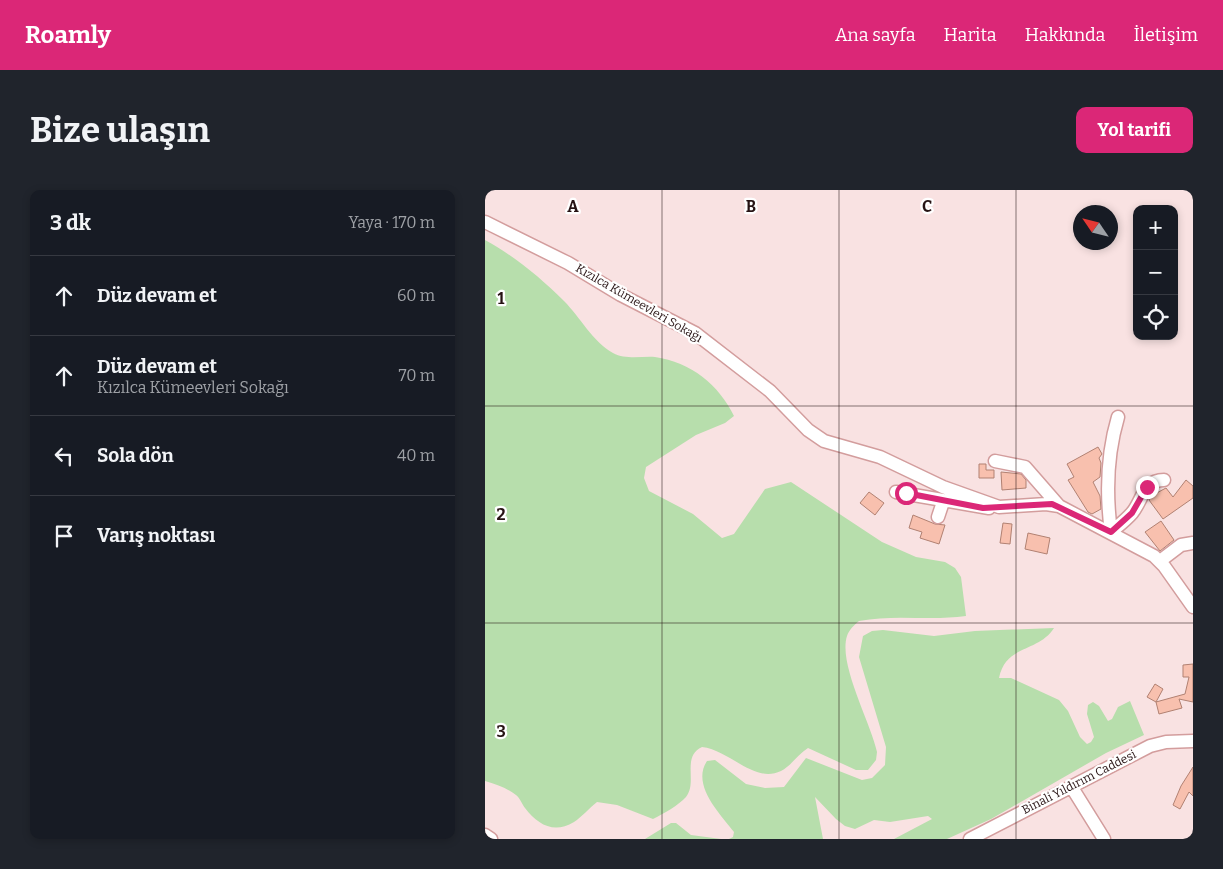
<!DOCTYPE html>
<html lang="tr">
<head>
<meta charset="utf-8">
<style>
	body { margin:0; font-family:Bitter,serif; background:#20242c; color:#f1f3f6 }
	.controls { position:absolute; right:15px; top:15px; display:grid; overflow:hidden; border-radius:10px; box-shadow:0 2px 8px #0003 }
	.controls button { width:45px; height:45px; display:grid; place-items:center; padding:0; border:0; border-bottom:1px solid #363941; background:#171b24; color:#f1f3f6; font:25px sans-serif }
	.compass { position:absolute; left:588px; top:15px; width:45px; height:45px; border-radius:50%; background:#171b24; box-shadow:0 2px 8px #0003; rotate:305deg }
	.stop { position:absolute; width:15px; height:15px; margin:-11px; border:4px solid #db2777; border-radius:50%; background:#fff }
	.stop.end { background:#db2777; border-color:#fff; box-shadow:0 1px 5px #0008 }
	.list { margin:0; padding:0; list-style:none }
	h2 { display:flex; justify-content:space-between; align-items:center; height:65px; margin:0; padding:0 20px; font-size:21px }
	h2 small { font-size:16px; font-weight:400; color:#9ea1a6 }
	.list li { display:grid; grid-template-columns:32px 1fr auto; gap:15px; align-items:center; box-sizing:border-box; height:80px; padding:0 20px; border-top:1px solid #363941 }
	.list b { display:block; font-size:19px; white-space:nowrap }
	.list p { margin:0; font-size:16px; white-space:nowrap; color:#9ea1a6 }
	.list em { font-size:16px; font-style:normal; color:#9ea1a6 }
	.icon { flex:none; width:28px; height:28px; fill:none; stroke:currentColor; stroke-width:2; stroke-linecap:round; stroke-linejoin:round }
	.map { position:relative; flex:none; width:708px; height:649px; overflow:hidden; border-radius:10px }
	header { display:flex; align-items:center; gap:30px; box-sizing:border-box; height:70px; padding:0 25px; background:#db2777; color:#fff }
	header strong { font-size:24px }
	nav { display:flex; gap:28px; margin-inline-start:auto; font-size:18px }
	.intro { display:flex; align-items:center; justify-content:space-between; box-sizing:border-box; height:120px; padding:0 30px }
	h1 { margin:0; font-size:35px }
	.button { padding:12px 22px; border-radius:10px; background:#db2777; color:#fff; font-size:18px; font-weight:700 }
	main { display:flex; gap:30px; padding:0 30px }
	aside { flex:1; background:#171b24; border-radius:10px; box-shadow:0 2px 8px #0003 }
	.map>svg:first-child { display:block }
	.green { fill:#b7deac }
	.building { fill:#f8c0ae; stroke:#b18172 }
	.lines { fill:none; stroke-linecap:round; stroke-linejoin:round }
	.minor-casing { stroke:#d39d9d; stroke-width:15 }
	.minor { stroke:#fff; stroke-width:12 }
	.route { stroke:#db2777; stroke-width:6 }
	.grid { fill:none; stroke:#261213; stroke-width:1; stroke-opacity:0.55 }
	.labels { text-anchor:middle; dominant-baseline:central; stroke-width:4.5; stroke-linejoin:round; paint-order:stroke }
	.street-label { font-size:12px; fill:#261213; stroke:#fff }
	.grid-label { font-size:16px; text-anchor:middle; font-weight:bold; fill:#261213; stroke:#fff; stroke-width:4.5; stroke-linejoin:round; paint-order:stroke }
</style>
</head>
<body>
<header>
<strong>Roamly</strong>
<nav><a>Ana sayfa</a><a>Harita</a><a>Hakkında</a><a>İletişim</a></nav>
</header>
<div class="intro"><h1>Bize ulaşın</h1><a class="button">Yol tarifi</a></div>
<main>
<aside>
<h2>3 dk<small>Yaya · 170 m</small></h2>
<ul class="list">
<li><svg class="icon" aria-label="ahead" viewBox="0 0 24 24"><path d="M12 20V5M6 11l6-6 6 6"/></svg><div><b>Düz devam et</b></div><em>60 m</em></li>
<li><svg class="icon" aria-label="ahead" viewBox="0 0 24 24"><path d="M12 20V5M6 11l6-6 6 6"/></svg><div><b>Düz devam et</b><p>Kızılca Kümeevleri Sokağı</p></div><em>70 m</em></li>
<li><svg class="icon" aria-label="left" viewBox="0 0 24 24"><path d="M17 20v-9H6M10 6l-5 5 5 5"/></svg><div><b>Sola dön</b></div><em>40 m</em></li>
<li><svg class="icon" aria-label="arrive" viewBox="0 0 24 24"><path d="M6 21V4h12l-3 4 3 4H6"/></svg><div><b>Varış noktası</b></div></li>
</ul>
</aside>
<div class="map">
<svg width="708" height="649" viewBox="0 0 708 649">
	<rect width="100%" height="100%" fill="#f9e2e2"/>
	<path class="green" d="M 0,50 C 28,65 56,88 79,111 C 95,127 108,152 128,163 C 141,170 157,166 170,167 C 206,172 234,195 249,226 L 240,233 L 211,245 L 161,277 L 159,288 L 164,301 L 208,324 L 237,348 L 249,344 L 280,299 L 306,292 L 397,352 L 431,367 L 460,372 L 470,378 L 476,387 L 481,426 C 445,431 409,424 374,431 C 369,435 364,440 362,446 C 353,474 386,533 392,562 L 391,570 L 383,580 L 371,580 L 323,558 C 313,564 306,576 296,581 C 269,594 245,560 217,557 C 196,567 213,592 201,607 C 194,615 178,624 168,629 L 132,615 L 112,612 C 104,618 97,627 89,632 C 69,644 53,635 40,618 C 37,614 35,608 31,605 C 22,598 11,594 0,591 Z
		M 569,438 C 553,463 521,454 514,488 L 526,488 L 574,510 L 583,521 L 595,547 L 602,554 L 606,552 L 609,547 L 602,524 L 603,515 L 608,512 L 614,516 L 623,531 L 627,529 L 633,517 L 645,511 L 659,545 L 621,563 L 506,629 L 462,649 L 409,649 L 447,629 L 443,626 L 405,632 L 389,630 L 370,639 L 360,636 L 351,629 L 330,607 L 338,649 L 244,649 L 248,647 L 249,642 C 235,624 206,595 222,571 L 230,570 L 261,594 L 280,598 L 299,597 L 321,568 L 377,590 L 387,588 L 400,575 L 401,557 L 374,467 L 378,446 L 387,441 L 398,440 L 449,446 L 490,441 Z
		M 186,633 L 191,633 L 206,645 L 236,649 L 160,649 Z"/>
	<path class="building" d="M 613,257 L 617,264 L 614,268 L 616,273 L 615,287 L 608,292 L 615,306 L 616,319 L 607,324 L 603,322 L 583,290 L 589,287 L 582,274 Z
		M 494,274 L 501,274 L 501,280 L 509,280 L 509,288 L 494,288 Z
		M 516,282 L 536,284 L 541,290 L 541,298 L 517,300 Z
		M 701,290 L 708,296 L 708,308 L 678,329 L 664,310 L 666,306 L 681,298 L 688,307 Z
		M 384,302 L 399,313 L 390,325 L 375,313 Z
		M 428,325 L 450,334 L 460,335 L 454,354 L 435,348 L 437,342 L 424,338 Z
		M 676,331 L 689,350 L 675,361 L 660,342 Z
		M 518,333 L 527,334 L 525,354 L 515,353 Z
		M 543,343 L 565,348 L 562,364 L 540,359 Z
		M 708,474 L 708,512 L 694,509 L 697,518 L 674,524 L 671,512 L 700,504 L 704,487 L 698,487 L 698,475 Z
		M 670,494 L 678,499 L 671,512 L 662,507 Z
		M 708,577 L 708,606 L 704,602 L 695,619 L 688,615 L 696,596 Z"/>
	<g class="lines">
		<defs>
			<path id="minor" d="M 0,32 L 83,73 L 136,105 L 210,143 L 285,201 L 323,240 L 339,251 L 395,267 L 458,297 L 514,317 L 561,314 L 574,316 L 669,366 L 679,376 L 708,417
				M 510,271 L 540,277 L 574,316
				M 411,302 L 504,318
				M 453,327 L 458,312
				M 626,342 C 621,304 622,264 633,227
				M 626,342 C 633,336 641,330 647,323 C 658,310 658,290 679,290
				M 675,371 L 696,355 L 708,353
				M 586,596 L 619,649
				M 0,645 L 6,649
				M 485,649 L 665,556 L 681,552 L 708,551"/>
		</defs>
		<use href="#minor" class="minor-casing"/>
		<use href="#minor" class="minor"/>
	</g>
	<g class="lines">
		<path class="route" d="M 421,303 L 498,318 L 567,314 L 626,342 L 647,323 L 662,297"/>
	</g>
	<path class="grid" d="M 177,0 L 177,649M 354,0 L 354,649M 531,0 L 531,649M 0,216 L 708,216M 0,433 L 708,433"/>
	<g class="labels">
		<g class="street-label">
			<text transform="translate(154 113) rotate(30)">Kızılca Kümeevleri Sokağı</text>
			<text transform="translate(594 592) rotate(-27)">Binali Yıldırım Caddesi</text>
		</g>
	</g>
	<g class="grid-label">
		<text x="88" y="22">A</text>
		<text x="266" y="22">B</text>
		<text x="442" y="22">C</text>
		<text x="16" y="114">1</text>
		<text x="16" y="330">2</text>
		<text x="16" y="547">3</text>
	</g>
</svg>
<div class="controls">
<button>+</button>
<button>−</button>
<button><svg class="icon" aria-label="locate" viewBox="0 0 24 24"><circle cx="12" cy="12" r="6"/><path d="M12 2v4M12 18v4M2 12h4M18 12h4"/></svg></button>
</div>
<svg class="compass" viewBox="-18 -18 36 36"><path d="M0-13l5 13h-10z" fill="#e53935"/><path d="M0 13l5-13h-10z" fill="#9ea1a6"/></svg>
<div class="stop" style="left:421px;top:303px"></div>
<div class="stop end" style="left:662px;top:297px"></div>
</div>
</main>
</body>
</html>
